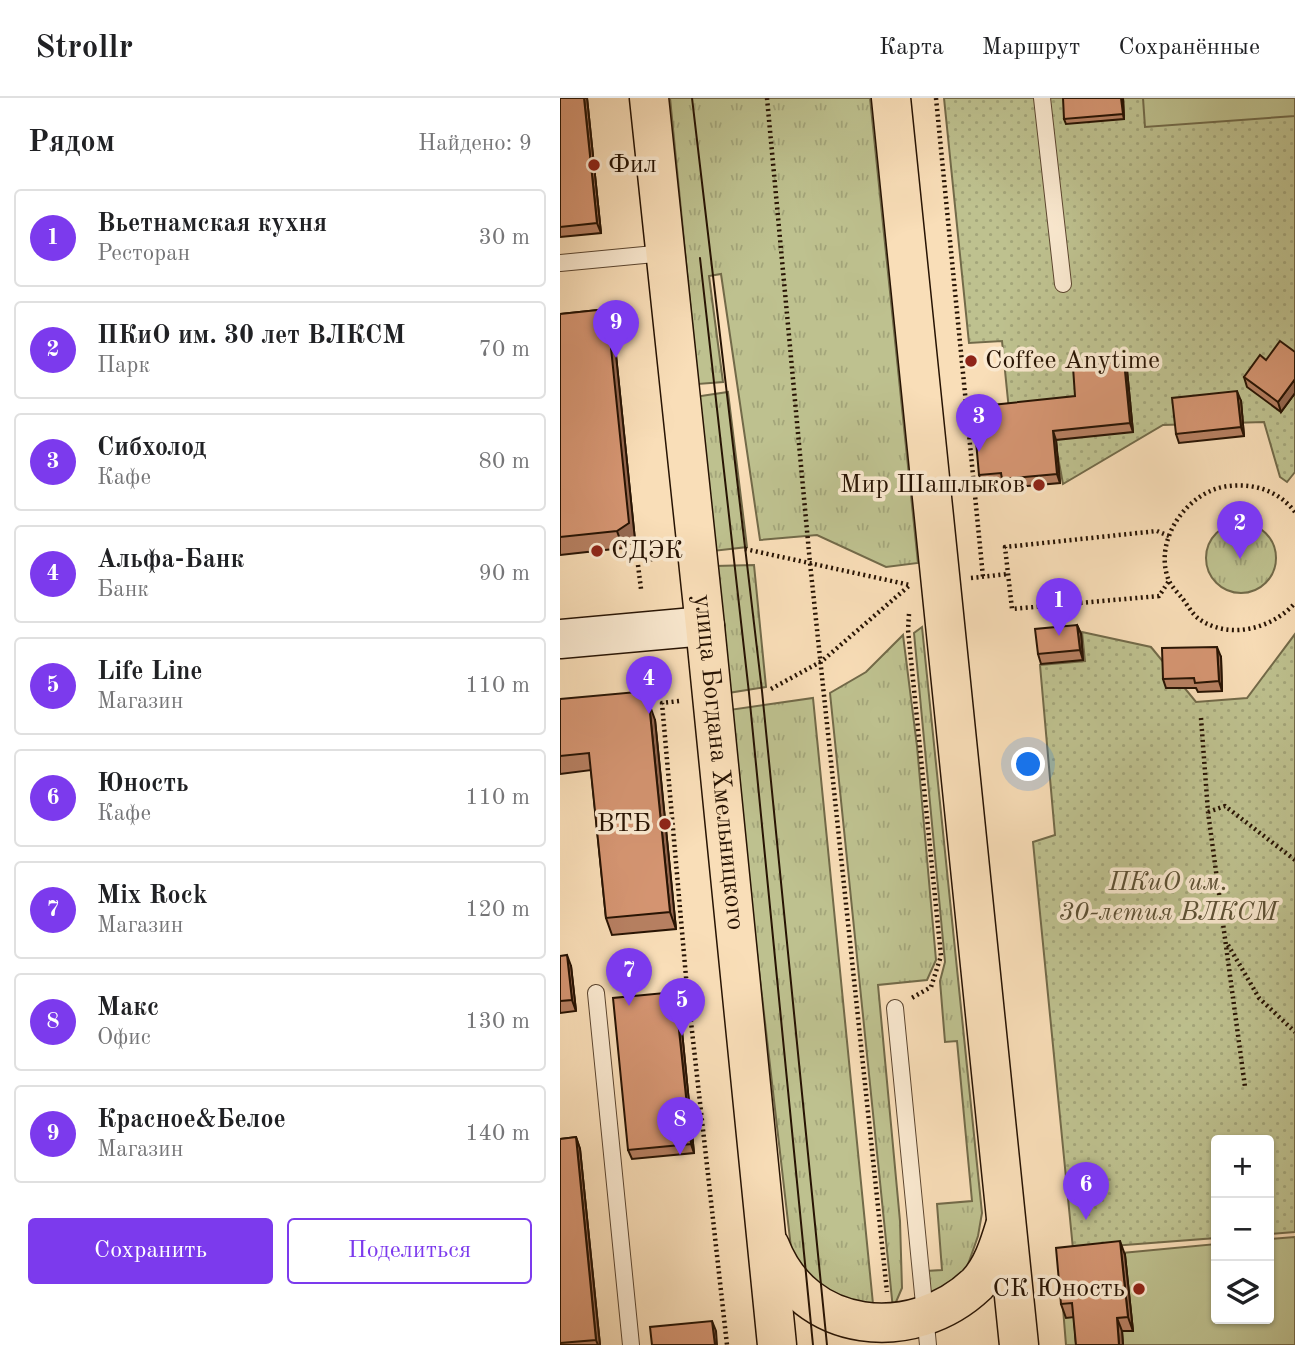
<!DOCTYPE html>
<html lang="ru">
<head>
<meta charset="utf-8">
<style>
	body { margin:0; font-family:"Old Standard TT",serif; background:#f2f2f2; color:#202124 }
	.controls { position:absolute; right:21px; bottom:21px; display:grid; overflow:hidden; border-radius:7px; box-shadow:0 2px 5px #0004 }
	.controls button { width:63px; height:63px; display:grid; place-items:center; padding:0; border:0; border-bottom:2px solid #e0e0e0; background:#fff; color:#202124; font:35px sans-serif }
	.you { position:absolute; left:469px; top:667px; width:24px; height:24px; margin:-18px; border:5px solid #fff; border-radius:50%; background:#1a73e8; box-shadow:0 0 0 10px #1a73e833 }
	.badge { display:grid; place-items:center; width:46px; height:46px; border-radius:50%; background:#7c3aed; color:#fff; font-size:23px; font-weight:700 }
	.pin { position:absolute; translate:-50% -58px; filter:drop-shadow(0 2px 4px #0008) }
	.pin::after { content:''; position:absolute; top:37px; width:24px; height:21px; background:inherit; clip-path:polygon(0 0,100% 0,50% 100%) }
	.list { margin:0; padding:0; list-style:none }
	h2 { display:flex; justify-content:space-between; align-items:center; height:91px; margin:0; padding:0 28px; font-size:30px }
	h2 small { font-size:23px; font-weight:400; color:#757577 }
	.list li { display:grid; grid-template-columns:46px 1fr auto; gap:21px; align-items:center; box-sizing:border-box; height:98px; margin:0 14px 14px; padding:0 14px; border:2px solid #e0e0e0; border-radius:7px }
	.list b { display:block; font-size:26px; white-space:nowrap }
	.list p { margin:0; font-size:23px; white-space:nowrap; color:#757577 }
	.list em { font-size:23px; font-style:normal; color:#757577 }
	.actions { display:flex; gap:14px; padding:21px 28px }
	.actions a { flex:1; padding:16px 0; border:2px solid #7c3aed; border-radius:7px; text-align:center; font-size:24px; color:#7c3aed }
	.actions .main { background:#7c3aed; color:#fff }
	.icon { flex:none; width:38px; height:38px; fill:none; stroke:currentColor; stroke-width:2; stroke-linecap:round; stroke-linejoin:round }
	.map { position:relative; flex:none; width:735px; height:1247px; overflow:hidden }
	header { display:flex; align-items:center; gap:42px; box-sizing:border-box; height:98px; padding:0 35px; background:#fff; border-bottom:2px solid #e0e0e0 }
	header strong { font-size:33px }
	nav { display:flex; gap:38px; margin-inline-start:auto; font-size:24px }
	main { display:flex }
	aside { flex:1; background:#fff }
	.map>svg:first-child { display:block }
	.grass { fill:url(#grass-tufts); stroke:#726a49; stroke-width:2 }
	.park { fill:url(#park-dots); stroke:#726a49; stroke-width:2 }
	.pitch { fill:#bec18f; stroke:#726a49; stroke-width:2 }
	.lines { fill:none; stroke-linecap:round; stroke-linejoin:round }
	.service-casing { stroke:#5c4630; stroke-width:18 }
	.secondary-casing { stroke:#271303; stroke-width:41 }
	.primary-casing { stroke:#271303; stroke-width:41 }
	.path { stroke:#271303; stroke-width:4.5; stroke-dasharray:2 3.5; stroke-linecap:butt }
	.service { stroke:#fbead1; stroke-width:16 }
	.secondary { stroke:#fbead1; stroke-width:38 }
	.primary { stroke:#f9deb8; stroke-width:38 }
	.tram { stroke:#271303; stroke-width:2 }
	.wall { fill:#b78062; stroke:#271303; stroke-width:2 }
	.shaded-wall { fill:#956850; stroke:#271303; stroke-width:2 }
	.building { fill:#d59572; stroke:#271303; stroke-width:2 }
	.poi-dot { fill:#8f2418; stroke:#fbead1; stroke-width:2.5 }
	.labels { text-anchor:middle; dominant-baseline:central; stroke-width:7; stroke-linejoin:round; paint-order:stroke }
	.poi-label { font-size:26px; fill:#271303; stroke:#fbead1; text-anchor:start }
	.street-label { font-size:26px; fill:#271303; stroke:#fbead1 }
	.park-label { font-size:26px; font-style:italic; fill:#5c5034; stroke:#fbead1 }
</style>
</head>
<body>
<header>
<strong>Strollr</strong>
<nav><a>Карта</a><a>Маршрут</a><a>Сохранённые</a></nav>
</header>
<main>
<aside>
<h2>Рядом<small>Найдено: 9</small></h2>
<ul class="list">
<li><span class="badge">1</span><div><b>Вьетнамская кухня</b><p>Ресторан</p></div><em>30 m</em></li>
<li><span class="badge">2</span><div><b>ПКиО им. 30 лет ВЛКСМ</b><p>Парк</p></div><em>70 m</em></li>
<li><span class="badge">3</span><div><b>Сибхолод</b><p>Кафе</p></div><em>80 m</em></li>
<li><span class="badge">4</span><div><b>Альфа-Банк</b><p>Банк</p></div><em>90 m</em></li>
<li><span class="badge">5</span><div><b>Life Line</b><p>Магазин</p></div><em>110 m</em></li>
<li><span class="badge">6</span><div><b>Юность</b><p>Кафе</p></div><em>110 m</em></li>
<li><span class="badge">7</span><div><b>Mix Rock</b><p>Магазин</p></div><em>120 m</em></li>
<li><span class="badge">8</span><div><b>Макс</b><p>Офис</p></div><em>130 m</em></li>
<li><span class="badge">9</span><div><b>Красное&amp;Белое</b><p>Магазин</p></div><em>140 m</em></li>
</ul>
<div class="actions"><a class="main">Сохранить</a><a>Поделиться</a></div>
</aside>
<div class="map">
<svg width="735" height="1247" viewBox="0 0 735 1247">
	<defs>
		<pattern id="grass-tufts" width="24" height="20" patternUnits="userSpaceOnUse" patternTransform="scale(1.75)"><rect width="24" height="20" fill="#bec18f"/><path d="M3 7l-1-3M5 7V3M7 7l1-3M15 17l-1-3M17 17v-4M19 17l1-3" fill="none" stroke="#a3a57a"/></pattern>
		<pattern id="park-dots" width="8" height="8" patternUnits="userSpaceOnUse" patternTransform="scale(1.75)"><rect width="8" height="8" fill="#bec18f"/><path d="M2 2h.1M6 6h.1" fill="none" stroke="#a3a57a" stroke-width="1.8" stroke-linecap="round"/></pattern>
	</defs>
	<rect width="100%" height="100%" fill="#f9deb8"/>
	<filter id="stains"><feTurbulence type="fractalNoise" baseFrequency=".00286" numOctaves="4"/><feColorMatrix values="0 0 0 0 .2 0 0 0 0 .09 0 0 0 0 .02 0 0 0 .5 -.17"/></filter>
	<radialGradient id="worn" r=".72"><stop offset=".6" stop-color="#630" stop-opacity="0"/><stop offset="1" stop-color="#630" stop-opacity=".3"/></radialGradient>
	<path class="grass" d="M 110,0 L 310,0 L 358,465 L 326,469 L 257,437 L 200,442 L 161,176 L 149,178 L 163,284 L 138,286 Z
		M 168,294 L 187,449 L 153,453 L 134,299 Z
		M646 460a35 35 0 1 1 70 0a35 35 0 1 1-70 0Z
		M 194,467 L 206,589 L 168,595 L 155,468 Z
		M 362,529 L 422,1115 L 418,1138 L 405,1175 L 368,1202 L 366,1173 L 382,1172 L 377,1106 L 412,1103 L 397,943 L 385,944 L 380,883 L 385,864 L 354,535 Z
		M 343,537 L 357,648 L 376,862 L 367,882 L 318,887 L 340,1123 L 342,1190 L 333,1211 L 270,595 L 306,574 Z
		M 253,600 L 314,1216 L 272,1203 L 233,1167 L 169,612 Z"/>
	<path class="park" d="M 384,0 L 735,0 L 735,374 L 727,384 L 720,379 L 704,324 L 603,327 L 503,386 L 498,359 L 454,362 L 442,243 L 409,245 Z
		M 522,534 L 591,549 L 636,604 L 687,600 L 735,536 L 735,1134 L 709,1136 L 709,1042 L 656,1042 L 656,1140 L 513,1151 L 473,744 L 495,737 L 480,567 L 525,563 Z"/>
	<path class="pitch" d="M 583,0 L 735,0 L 735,18 L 585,29 Z
		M 735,1139 L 735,1247 L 506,1247 L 499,1161 L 656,1146 L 656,1221 L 709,1221 L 709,1141 Z"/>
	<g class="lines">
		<defs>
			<path id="service" d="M 482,0 L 503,186
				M 0,165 L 105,155
				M 36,895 L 71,1247
				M 335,910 L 368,1247"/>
			<path id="secondary" d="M 0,541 L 145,528"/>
			<g id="primary">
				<path id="s1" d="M 89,0 L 145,528 L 217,1247"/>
				<path d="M 331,0 L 459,1247"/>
				<path d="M 210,1148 C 244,1237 353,1247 417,1186 C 432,1170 439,1148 445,1128"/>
			</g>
		</defs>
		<use href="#service" class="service-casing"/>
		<use href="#secondary" class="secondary-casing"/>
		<use href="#primary" class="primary-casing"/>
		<path class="path" d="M 207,0 L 250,465 L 327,1194
			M 376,0 L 423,479
			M 735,414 C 719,393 694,385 669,388 C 628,392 592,442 609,483 C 612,489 618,495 622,500 C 627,506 632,516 639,521 C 669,542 712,531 735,505
			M 609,438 L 597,433 L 445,449 L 452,511 L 599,498 L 609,483
			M 185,451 L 350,487
			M 85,462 L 100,460
			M 78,467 L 81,491
			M 411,480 L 448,476
			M 349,516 L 348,532 L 381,858 L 371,889 L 350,901
			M 211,591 L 262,563 L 350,487
			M 119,603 L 102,605 L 126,879 L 167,1247
			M 641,620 L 648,714 L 685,989
			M 648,714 L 665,708 L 735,762
			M 668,847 L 699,900 L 735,934"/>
		<use href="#service" class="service"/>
		<use href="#secondary" class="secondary"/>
		<use href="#primary" class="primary"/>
		<path class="tram" d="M 132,0 L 202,593 L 267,1247
			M 140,160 L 189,595 L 253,1247"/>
	</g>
	<path class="wall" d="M 0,0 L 27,0 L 41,135 L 0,139 Z
		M 563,0 L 564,21 L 506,26 L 504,21 Z
		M 47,211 L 53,228 L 75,442 L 63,450 L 0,457 L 0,216 Z
		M 735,254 L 735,295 L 721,314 L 687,289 L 684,279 Z
		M 567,272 L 573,334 L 496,342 L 500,385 L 445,390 L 442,383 L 422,385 L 419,377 L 515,298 Z
		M 681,303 L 684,338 L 619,345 L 616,336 Z
		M 517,527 L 521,536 L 523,562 L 481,566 L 478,556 Z
		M 661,559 L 662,593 L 638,594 L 636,590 L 606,590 L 603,581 Z
		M 0,601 L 95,622 L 116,831 L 52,837 L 46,820 L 31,672 L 0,676 Z
		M 0,858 L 11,868 L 16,913 L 0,915 Z
		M 115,894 L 119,903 L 134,1055 L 72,1061 L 68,1052 Z
		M 16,1039 L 20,1051 L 40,1247 L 0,1247 L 0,1041 Z
		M 565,1157 L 573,1233 L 562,1233 L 563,1247 L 516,1247 L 514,1219 L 506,1220 L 501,1206 Z"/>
	<path class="shaded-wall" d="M 24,0 L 27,0 L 41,135 L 37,125 Z
		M 561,0 L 563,0 L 564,21 L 563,16 Z
		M 47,211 L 53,228 L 75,442 L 63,450 L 57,433 Z
		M 564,263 L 567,272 L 573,334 L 570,325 Z
		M 735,281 L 735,295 L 721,314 L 718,304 Z
		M 677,293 L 681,303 L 684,338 L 681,329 Z
		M 493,333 L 496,342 L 500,385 L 497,376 Z
		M 517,527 L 521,536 L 523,562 L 520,552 Z
		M 657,549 L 661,559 L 662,593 L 659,583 Z
		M 89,605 L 95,622 L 116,831 L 110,814 Z
		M 7,857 L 11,868 L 16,913 L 12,902 Z
		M 115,894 L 119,903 L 134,1055 L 131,1046 Z
		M 16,1039 L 20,1051 L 40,1247 L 38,1247 L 36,1242 Z
		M 560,1143 L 565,1157 L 573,1233 L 568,1219 Z
		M 557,1220 L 562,1233 L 563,1247 L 559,1247 Z
		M 152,1223 L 156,1233 L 157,1247 L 155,1247 Z"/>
	<path class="building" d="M 0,0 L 24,0 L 37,125 L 0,129 Z
		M 503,0 L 561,0 L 563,16 L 504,21 Z
		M 47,211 L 69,425 L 57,433 L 0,439 L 0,216 Z
		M 720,243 L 735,254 L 735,281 L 718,304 L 684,279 L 700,257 L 706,262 Z
		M 564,263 L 570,325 L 493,333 L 497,376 L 442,381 L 441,375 L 419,377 L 413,309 L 515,298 L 513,269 Z
		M 677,293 L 681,329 L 616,336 L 612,300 Z
		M 517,527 L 520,552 L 478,556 L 475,531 Z
		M 657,549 L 659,583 L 635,585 L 634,580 L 603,581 L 602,550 Z
		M 77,594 L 89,605 L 110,814 L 46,820 L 29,655 L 0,658 L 0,601 Z
		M 7,857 L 12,902 L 0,903 L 0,858 Z
		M 115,894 L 131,1046 L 68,1052 L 53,900 Z
		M 16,1039 L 36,1242 L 0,1245 L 0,1041 Z
		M 560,1143 L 568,1219 L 557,1220 L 559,1247 L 516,1247 L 512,1205 L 501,1206 L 496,1150 Z
		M 152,1223 L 155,1247 L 92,1247 L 90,1229 Z"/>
	<g class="poi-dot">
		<circle cx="34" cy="67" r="7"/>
		<circle cx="411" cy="263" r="7"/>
		<circle cx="479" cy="387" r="7"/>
		<circle cx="37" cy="453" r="7"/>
		<circle cx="105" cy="726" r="7"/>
		<circle cx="579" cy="1191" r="7"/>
	</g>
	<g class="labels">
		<g class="poi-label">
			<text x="48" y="67">Фил</text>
			<text x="425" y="263">Coffee Anytime</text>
			<text x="465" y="387" text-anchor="end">Мир Шашлыков</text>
			<text x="51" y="453">СДЭК</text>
			<text x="91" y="726" text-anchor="end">ВТБ</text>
			<text x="565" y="1191" text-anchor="end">СК Юность</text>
		</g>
		<g class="street-label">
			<text stroke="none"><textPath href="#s1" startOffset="668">улица Богдана Хмельницкого</textPath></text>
		</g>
		<g class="park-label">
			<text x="608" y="785">ПКиО им.<tspan x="608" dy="30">30-летия ВЛКСМ</tspan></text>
		</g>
	</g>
	<rect width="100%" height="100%" filter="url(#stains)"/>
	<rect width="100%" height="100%" fill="url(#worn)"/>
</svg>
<div class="controls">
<button>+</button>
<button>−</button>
<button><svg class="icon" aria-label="layers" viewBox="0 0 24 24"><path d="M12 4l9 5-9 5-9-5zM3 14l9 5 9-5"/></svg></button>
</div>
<div class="you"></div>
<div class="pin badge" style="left:499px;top:538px">1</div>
<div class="pin badge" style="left:680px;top:461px">2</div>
<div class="pin badge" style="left:419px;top:354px">3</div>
<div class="pin badge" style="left:89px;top:616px">4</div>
<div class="pin badge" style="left:122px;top:938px">5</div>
<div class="pin badge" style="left:526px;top:1122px">6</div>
<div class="pin badge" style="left:69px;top:908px">7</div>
<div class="pin badge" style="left:120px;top:1057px">8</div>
<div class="pin badge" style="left:56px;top:260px">9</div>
</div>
</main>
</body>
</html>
